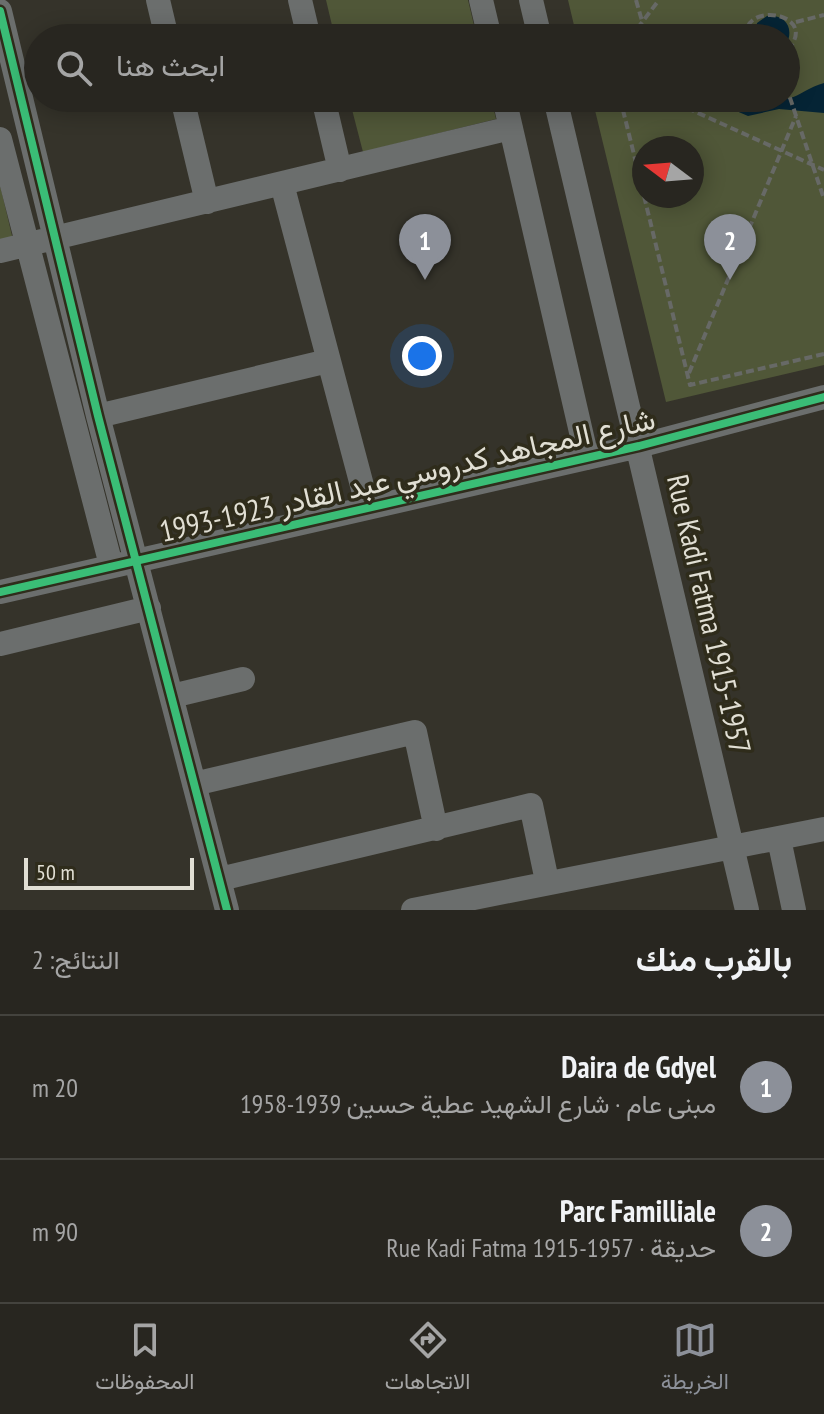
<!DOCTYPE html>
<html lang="ar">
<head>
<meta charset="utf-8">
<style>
	body { margin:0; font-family:"PT Sans Narrow",Vazirmatn,sans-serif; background:#34322d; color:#f1f3f6; direction:rtl }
	.compass { position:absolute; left:632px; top:136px; width:72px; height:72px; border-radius:50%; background:#282620; box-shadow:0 4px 20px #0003; rotate:286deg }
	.scale { position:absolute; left:24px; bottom:20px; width:170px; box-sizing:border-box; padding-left:8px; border:4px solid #e1dfd4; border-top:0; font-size:22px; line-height:28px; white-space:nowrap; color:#e1dfd4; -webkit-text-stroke:6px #2f2c1b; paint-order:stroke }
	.you { position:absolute; left:422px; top:356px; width:28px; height:28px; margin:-20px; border:6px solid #fff; border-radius:50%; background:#1a73e8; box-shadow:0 0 0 12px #1a73e833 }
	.badge { display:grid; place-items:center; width:52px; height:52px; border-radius:50%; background:#8c9099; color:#fff; font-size:26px; font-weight:700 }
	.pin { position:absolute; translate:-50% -66px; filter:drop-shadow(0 2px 4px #0008) }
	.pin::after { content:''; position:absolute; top:42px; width:28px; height:24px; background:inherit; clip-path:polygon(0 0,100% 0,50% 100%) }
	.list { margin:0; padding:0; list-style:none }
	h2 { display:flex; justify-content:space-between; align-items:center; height:104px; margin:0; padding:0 32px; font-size:34px }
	h2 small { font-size:26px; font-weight:400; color:#a5a5a5 }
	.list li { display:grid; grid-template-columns:52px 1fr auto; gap:24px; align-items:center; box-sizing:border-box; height:144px; padding:0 32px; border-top:2px solid #44433e }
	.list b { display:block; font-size:30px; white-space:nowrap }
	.list p { margin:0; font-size:26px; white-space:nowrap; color:#a5a5a5 }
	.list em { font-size:26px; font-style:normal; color:#a5a5a5 }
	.icon { flex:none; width:44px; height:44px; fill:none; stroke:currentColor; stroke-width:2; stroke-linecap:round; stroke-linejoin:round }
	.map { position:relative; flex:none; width:824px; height:910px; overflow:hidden; direction:ltr }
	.search { position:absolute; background:#282620; box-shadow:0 4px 20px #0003; left:24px; right:24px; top:24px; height:88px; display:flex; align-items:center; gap:20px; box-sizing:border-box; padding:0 28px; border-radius:44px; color:#a5a5a5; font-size:30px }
	.sheet { height:392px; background:#282620 }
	nav { display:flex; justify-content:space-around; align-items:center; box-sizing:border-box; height:112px; border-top:2px solid #44433e; background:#282620; font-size:22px; color:#a5a5a5 }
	nav a { display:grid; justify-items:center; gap:4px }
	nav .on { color:#8c9099 }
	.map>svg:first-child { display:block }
	.green { fill:#505738; fill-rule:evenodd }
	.water { fill:#052435 }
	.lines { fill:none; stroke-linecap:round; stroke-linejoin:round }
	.path { stroke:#676966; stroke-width:4; stroke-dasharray:8 4; stroke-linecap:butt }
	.minor { stroke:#6b6e6d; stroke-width:24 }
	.cycleway-casing { stroke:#2f2c1b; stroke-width:13 }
	.cycleway { stroke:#3abd76; stroke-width:8 }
	.labels { text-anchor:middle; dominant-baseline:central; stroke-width:7; stroke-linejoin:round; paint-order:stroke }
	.street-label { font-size:30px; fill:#e1dfd4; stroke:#2f2c1b }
</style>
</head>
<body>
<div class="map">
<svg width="824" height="910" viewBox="0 0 824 910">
	<rect width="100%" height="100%" fill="#35332a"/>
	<path class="green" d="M 326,0 L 468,0 L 477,38 L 335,38 Z
		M 568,0 L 824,0 L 824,365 L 666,402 L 592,98 L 786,98 L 786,38 L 577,38 ZM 644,148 L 692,148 L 692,196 L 644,196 Z
		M 349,98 L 491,98 L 496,119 L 363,152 Z
		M 0,185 L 13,240 L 0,243 Z"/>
	<path class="water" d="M 767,16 C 785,14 795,28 786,45 L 786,38 L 755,38 L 757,23 Z
		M 824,83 L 824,113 L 779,109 L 748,116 L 706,98 C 733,98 764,103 790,98 C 799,96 809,87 824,83 Z"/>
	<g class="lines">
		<path class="path" d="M 636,0 L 642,21
			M 796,22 L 824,15
			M 630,38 L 659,0
			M 747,38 C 739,0 824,12 786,52
			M 786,86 L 824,199
			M 620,98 L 644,195
			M 665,98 L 824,170
			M 644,196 L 690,385 L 824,354
			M 689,373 L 796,116"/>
		<path class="minor" d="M 158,0 L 167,38
			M 300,0 L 309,38
			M 481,0 L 490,38
			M 531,0 L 540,38
			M 0,11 L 98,416 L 227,910
			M 182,98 L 207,202
			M 323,98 L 340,170
			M 504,98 L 587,458
			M 555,98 L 747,910
			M 0,139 L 111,565
			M 282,184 L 368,508
			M 0,251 L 511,128
			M 98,416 L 328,361
			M 0,592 L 639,446 L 824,397
			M 0,644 L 149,608
			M 172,696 L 243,679
			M 194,784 L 415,732 L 436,829
			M 779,839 L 794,910
			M 220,879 L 531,805 L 547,881
			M 413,910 L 824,829"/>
		<defs>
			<path id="cycleway" d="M 0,11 L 98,416 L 227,910
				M 0,592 L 639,446 L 824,397"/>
		</defs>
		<use href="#cycleway" class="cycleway-casing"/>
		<use href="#cycleway" class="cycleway"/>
	</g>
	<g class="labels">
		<g class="street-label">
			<text transform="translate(407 474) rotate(-13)">شارع المجاهد كدروسي عبد القادر 1923-1993</text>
			<text transform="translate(710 614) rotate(77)">Rue Kadi Fatma 1915-1957</text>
		</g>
	</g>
</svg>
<svg class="compass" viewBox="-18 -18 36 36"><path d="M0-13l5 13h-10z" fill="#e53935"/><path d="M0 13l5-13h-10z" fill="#a5a5a5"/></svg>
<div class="scale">50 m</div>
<div class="you"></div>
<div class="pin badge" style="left:425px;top:280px">1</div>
<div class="pin badge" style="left:730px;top:280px">2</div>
<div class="search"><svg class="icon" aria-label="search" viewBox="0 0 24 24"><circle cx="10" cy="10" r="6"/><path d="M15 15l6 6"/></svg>ابحث هنا</div>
</div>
<section class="sheet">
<h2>بالقرب منك<small>النتائج: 2</small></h2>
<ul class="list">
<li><span class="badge">1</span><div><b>Daira de Gdyel</b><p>مبنى عام · شارع الشهيد عطية حسين 1939-1958</p></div><em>20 m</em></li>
<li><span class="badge">2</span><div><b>Parc Familliale</b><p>حديقة · Rue Kadi Fatma 1915-1957</p></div><em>90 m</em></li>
</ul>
</section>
<nav>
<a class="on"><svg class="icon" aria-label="map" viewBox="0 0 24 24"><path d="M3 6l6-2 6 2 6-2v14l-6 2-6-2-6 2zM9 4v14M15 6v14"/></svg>الخريطة</a>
<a><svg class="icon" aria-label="directions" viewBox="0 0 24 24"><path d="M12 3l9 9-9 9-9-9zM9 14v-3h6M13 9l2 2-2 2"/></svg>الاتجاهات</a>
<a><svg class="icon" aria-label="saved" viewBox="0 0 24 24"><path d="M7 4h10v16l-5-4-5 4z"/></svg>المحفوظات</a>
</nav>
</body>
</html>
